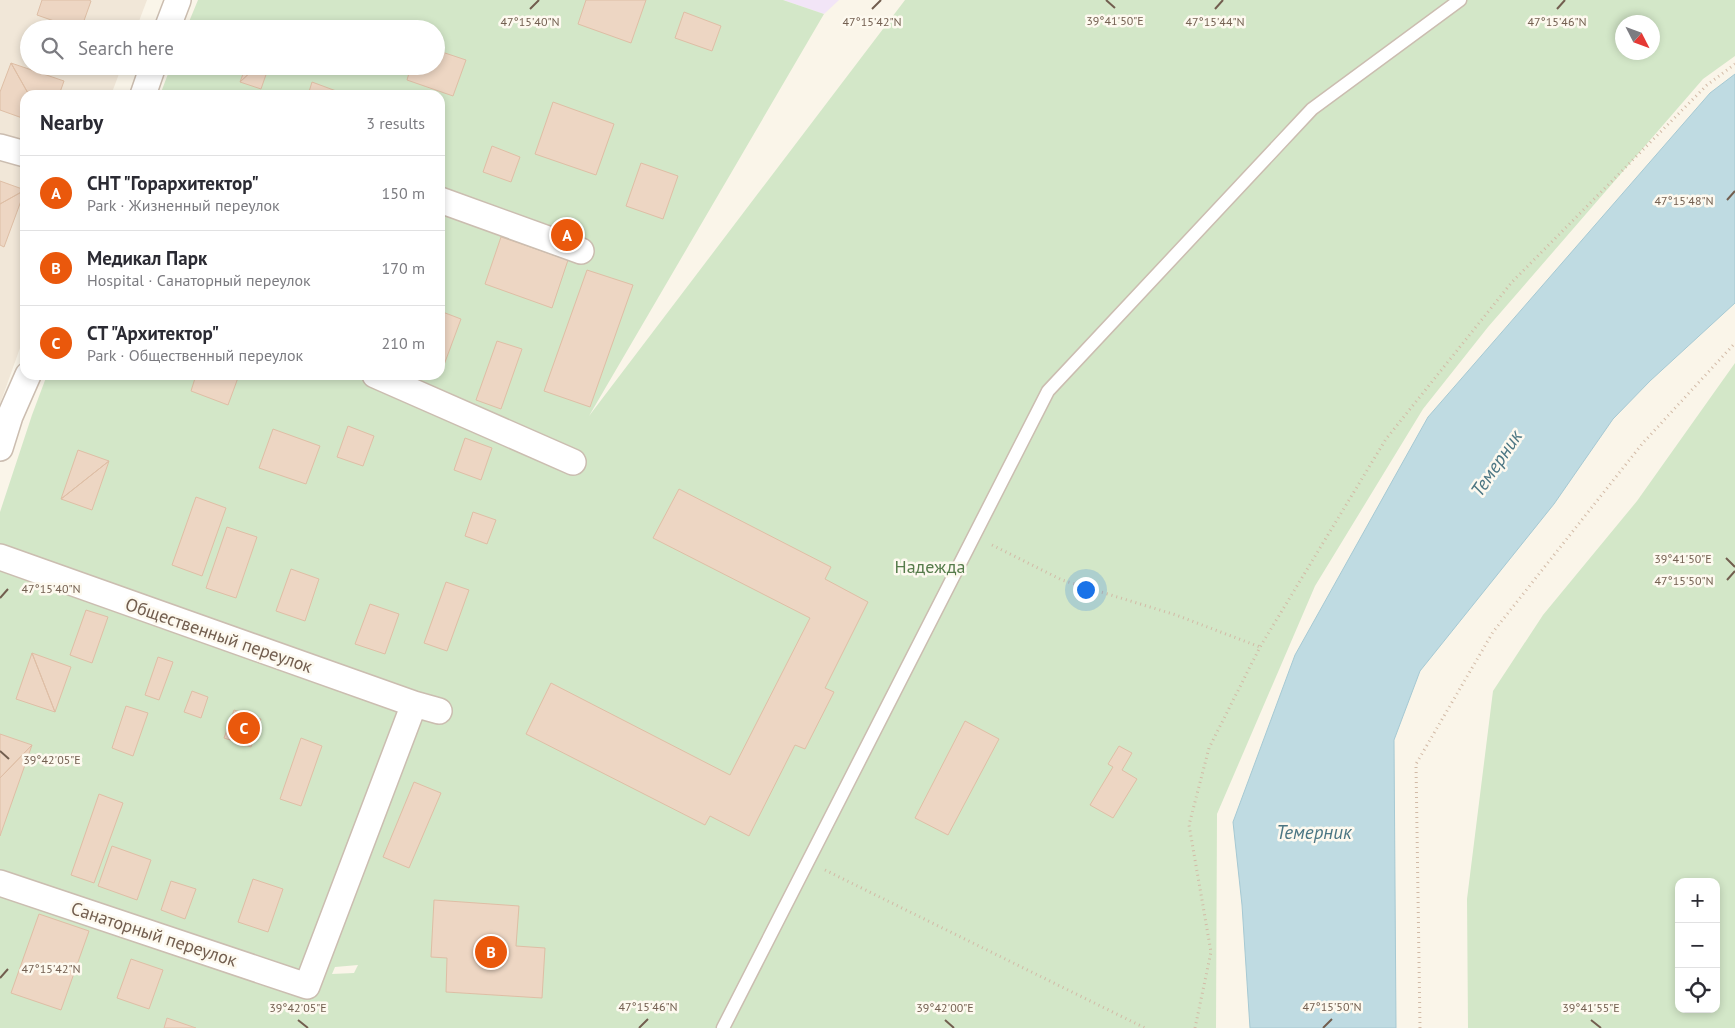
<!DOCTYPE html>
<html lang="en">
<head>
<meta charset="utf-8">
<style>
	body { margin:0; font-family:"PT Sans",sans-serif; background:#f2f2f3; color:#2b2b33 }
	.controls { position:absolute; right:15px; bottom:15px; display:grid; overflow:hidden; border-radius:10px; box-shadow:0 2px 8px #0003 }
	.controls button { width:45px; height:45px; display:grid; place-items:center; padding:0; border:0; border-bottom:1px solid #e1e1e2; background:#fff; color:#2b2b33; font:25px sans-serif }
	.compass { position:absolute; left:1615px; top:15px; width:45px; height:45px; border-radius:50%; background:#fff; box-shadow:0 2px 8px #0003; rotate:132deg }
	.you { position:absolute; left:1085px; top:589px; width:18px; height:18px; margin:-12px; border:4px solid #fff; border-radius:50%; background:#1a73e8; box-shadow:0 0 0 8px #1a73e833 }
	.badge { display:grid; place-items:center; width:32px; height:32px; border-radius:50%; background:#ea580c; color:#fff; font-size:16px; font-weight:700 }
	.pin { position:absolute; translate:-50% -50%; border:2px solid #fff; box-shadow:0 1px 5px #0006 }
	.list { margin:0; padding:0; list-style:none }
	h2 { display:flex; justify-content:space-between; align-items:center; height:65px; margin:0; padding:0 20px; font-size:21px }
	h2 small { font-size:16px; font-weight:400; color:#7c7c81 }
	.list li { display:grid; grid-template-columns:32px 1fr auto; gap:15px; align-items:center; box-sizing:border-box; height:75px; padding:0 20px; border-top:1px solid #e1e1e2 }
	.list b { display:block; font-size:19px; white-space:nowrap }
	.list p { margin:0; font-size:16px; white-space:nowrap; color:#7c7c81 }
	.list em { font-size:16px; font-style:normal; color:#7c7c81 }
	.icon { flex:none; width:28px; height:28px; fill:none; stroke:currentColor; stroke-width:2; stroke-linecap:round; stroke-linejoin:round }
	.map { position:relative; flex:none; width:1735px; height:1028px; overflow:hidden }
	.search { position:absolute; background:#fff; box-shadow:0 2px 8px #0003; left:20px; top:20px; width:425px; height:55px; display:flex; align-items:center; gap:12px; box-sizing:border-box; padding:0 18px; border-radius:28px; color:#7c7c81; font-size:19px }
	.panel { position:absolute; background:#fff; box-shadow:0 2px 8px #0003; left:20px; top:90px; width:425px; height:290px; border-radius:15px }
	.map>svg:first-child { display:block }
	.residential { fill:#f1e7d8 }
	.education { fill:#f2e5f7 }
	.green { fill:#d3e7c8; fill-rule:evenodd }
	.water { fill:#bfdbe2; stroke:#a6c9d3 }
	.building { fill:#edd6c3; stroke:#debea5 }
	.lines { fill:none; stroke-linecap:round; stroke-linejoin:round }
	.service-casing { stroke:#cbbdb0; stroke-width:15 }
	.minor-casing { stroke:#cbbdb0; stroke-width:28 }
	.path { stroke:#d2baa6; stroke-width:3; stroke-dasharray:1 4; stroke-linecap:butt }
	.service { stroke:#fff; stroke-width:12 }
	.minor { stroke:#fff; stroke-width:25 }
	.ticks { fill:none; stroke:#725e4f; stroke-width:2 }
	.labels { text-anchor:middle; dominant-baseline:central; stroke-width:5; stroke-linejoin:round; paint-order:stroke }
	.park-label { font-size:18px; fill:#567c4b; stroke:#fdf9ef }
	.street-label { font-size:18px; fill:#725e4f; stroke:#fdf9ef }
	.water-label { font-size:19px; font-style:italic; fill:#4b7683; stroke:#fdf9ef }
	.ticks-label { font-size:12px; text-anchor:middle; fill:#725e4f; stroke:#fdf9ef; stroke-width:5; stroke-linejoin:round; paint-order:stroke }
</style>
</head>
<body>
<div class="map">
<svg width="1735" height="1028" viewBox="0 0 1735 1028">
	<rect width="100%" height="100%" fill="#faf5e9"/>
	<path class="residential" d="M 0,0 L 147,0 L 136,29 L 29,29 L 29,66 L 122,66 L 111,95 L 25,95 L 25,334 L 0,404 Z"/>
	<path class="education" d="M 783,0 L 839,0 L 824,14 Z"/>
	<path class="green" d="M 198,0 L 783,0 L 824,14 L 589,416 L 905,0 L 1735,0 L 1735,56 L 1703,79 L 1488,327 L 1423,409 L 1315,586 L 1217,814 L 1216,1028 L 0,1028 L 0,512 L 32,415 L 47,375 L 440,375 L 440,95 L 160,95 L 171,66 L 436,66 L 436,29 L 186,29 ZM 1622,22 L 1652,22 L 1652,52 L 1622,52 ZM 358,965 L 354,973 L 332,974 L 335,967 Z
		M 1735,363 L 1735,1028 L 1468,1028 L 1467,899 L 1493,691 L 1543,615 L 1637,501 ZM 1679,882 L 1716,882 L 1716,1009 L 1679,1009 Z"/>
	<path class="water" d="M 1735,74 L 1735,303 L 1650,381 L 1613,419 L 1554,504 L 1420,671 L 1394,740 L 1396,1028 L 1250,1028 L 1242,905 L 1233,822 L 1295,655 L 1428,417 L 1710,93 Z"/>
	<path class="building" d="M 42,0 L 89,0 L 91,1 L 81,29 L 77,29 L 37,15 Z
		M 586,0 L 646,0 L 631,43 L 578,24 Z
		M 684,12 L 721,26 L 712,51 L 675,38 Z
		M 436,50 L 466,60 L 453,96 L 407,80 L 411,66 L 436,66 Z
		M 11,63 L 64,81 L 59,95 L 29,95 Z
		M 11,63 L 29,95 L 25,95 L 25,119 L 0,110 L 0,92 Z
		M 246,66 L 257,66 L 240,82 Z
		M 257,66 L 269,66 L 261,89 L 240,82 Z
		M 312,82 L 347,95 L 308,95 Z
		M 553,102 L 614,124 L 596,175 L 535,154 Z
		M 492,146 L 520,157 L 511,182 L 483,172 Z
		M 641,163 L 678,176 L 663,219 L 626,206 Z
		M 0,181 L 25,190 L 0,204 Z
		M 25,190 L 4,247 L 0,245 L 0,204 Z
		M 501,237 L 568,260 L 552,308 L 485,284 Z
		M 587,270 L 633,285 L 590,407 L 544,391 Z
		M 440,311 L 461,319 L 441,373 L 440,372 Z
		M 497,341 L 522,349 L 501,409 L 476,400 Z
		M 196,375 L 239,375 L 228,405 L 191,391 Z
		M 348,426 L 374,436 L 363,466 L 337,457 Z
		M 273,429 L 320,446 L 306,484 L 259,468 Z
		M 465,438 L 492,448 L 481,480 L 454,470 Z
		M 78,450 L 109,461 L 61,499 Z
		M 109,461 L 92,510 L 61,499 Z
		M 679,489 L 831,567 L 825,579 L 868,602 L 825,688 L 834,692 L 805,749 L 795,745 L 749,836 L 710,816 L 705,825 L 526,734 L 551,683 L 730,775 L 810,618 L 653,538 Z
		M 196,497 L 226,508 L 202,576 L 172,565 Z
		M 473,512 L 496,520 L 487,544 L 465,536 Z
		M 227,527 L 257,537 L 236,598 L 206,588 Z
		M 291,569 L 319,579 L 305,621 L 276,611 Z
		M 446,582 L 469,590 L 447,651 L 424,643 Z
		M 370,604 L 399,614 L 385,654 L 355,644 Z
		M 86,610 L 108,617 L 92,663 L 70,655 Z
		M 32,653 L 71,667 L 55,712 Z
		M 32,653 L 55,712 L 16,699 Z
		M 158,657 L 173,662 L 159,700 L 145,695 Z
		M 192,691 L 208,697 L 201,718 L 184,712 Z
		M 126,706 L 148,713 L 133,756 L 112,748 Z
		M 234,710 L 261,719 L 251,747 L 224,738 Z
		M 965,721 L 999,739 L 948,835 L 915,818 Z
		M 0,734 L 32,745 L 0,778 Z
		M 301,738 L 322,746 L 301,806 L 280,799 Z
		M 32,745 L 0,836 L 0,778 Z
		M 1119,746 L 1132,753 L 1122,770 L 1137,779 L 1113,818 L 1090,805 L 1113,767 L 1108,764 Z
		M 414,782 L 441,793 L 409,868 L 383,857 Z
		M 99,794 L 123,803 L 94,883 L 71,875 Z
		M 112,846 L 151,860 L 137,900 L 98,886 Z
		M 253,879 L 283,889 L 268,932 L 238,922 Z
		M 171,881 L 196,889 L 185,919 L 161,910 Z
		M 434,900 L 519,906 L 516,946 L 545,948 L 542,998 L 446,992 L 447,958 L 431,957 Z
		M 39,914 L 89,931 L 61,1010 L 11,993 Z
		M 131,959 L 163,970 L 149,1009 L 117,998 Z
		M 167,1018 L 196,1028 L 164,1028 Z"/>
	<g class="lines">
		<defs>
			<path id="service" d="M 723,1028 L 1048,391 L 1312,109 L 1460,0"/>
			<path id="minor" d="M 167,29 L 178,0
				M 143,95 L 153,66
				M 0,147 L 25,154
				M 440,200 L 581,251
				M 375,375 L 573,462
				M 0,448 L 10,416 L 28,375
				M 0,557 L 414,704 L 439,711
				M 0,883 L 307,986 L 414,704"/>
		</defs>
		<use href="#service" class="service-casing"/>
		<use href="#minor" class="minor-casing"/>
		<path class="path" d="M 992,545 L 1062,580 L 1176,615 L 1260,647
			M 825,870 L 1145,1028
			M 1195,1028 L 1211,952 L 1189,825 L 1209,748 L 1260,647 L 1386,439 L 1512,282 L 1707,85 L 1735,64
			M 1420,1028 L 1416,764 L 1493,632 L 1642,444 L 1735,343"/>
		<use href="#service" class="service"/>
		<use href="#minor" class="minor"/>
	</g>
	<path class="ticks" d="M 1106,0 L 1115,8M 530,9 L 539,0M 872,9 L 881,0M 1215,9 L 1223,0M 1557,9 L 1565,0M 1727,200 L 1735,191M 1726,558 L 1735,567M 1727,580 L 1735,571M 0,598 L 8,589M 0,751 L 9,759M 0,978 L 8,969M 298,1020 L 308,1028M 945,1020 L 954,1028M 1591,1020 L 1601,1028M 639,1028 L 648,1019M 1323,1028 L 1332,1019"/>
	<g class="labels">
		<g class="park-label">
			<text x="930" y="566">Надежда</text>
		</g>
		<g class="street-label">
			<text transform="translate(219 635) rotate(19)">Общественный переулок</text>
			<text transform="translate(154 934) rotate(18)">Санаторный переулок</text>
		</g>
		<g class="water-label">
			<text transform="translate(1496 463) rotate(-56)">Темерник</text>
			<text x="1314" y="832">Темерник</text>
		</g>
	</g>
	<g class="ticks-label">
		<text x="1115" y="25">39°41'50"E</text>
		<text x="530" y="26">47°15'40"N</text>
		<text x="1215" y="26">47°15'44"N</text>
		<text x="1557" y="26">47°15'46"N</text>
		<text x="872" y="26">47°15'42"N</text>
		<text x="1684" y="205">47°15'48"N</text>
		<text x="1683" y="563">39°41'50"E</text>
		<text x="1684" y="585">47°15'50"N</text>
		<text x="51" y="593">47°15'40"N</text>
		<text x="52" y="764">39°42'05"E</text>
		<text x="51" y="973">47°15'42"N</text>
		<text x="648" y="1011">47°15'46"N</text>
		<text x="1332" y="1011">47°15'50"N</text>
		<text x="298" y="1012">39°42'05"E</text>
		<text x="945" y="1012">39°42'00"E</text>
		<text x="1591" y="1012">39°41'55"E</text>
	</g>
</svg>
<div class="controls">
<button>+</button>
<button>−</button>
<button><svg class="icon" aria-label="locate" viewBox="0 0 24 24"><circle cx="12" cy="12" r="6"/><path d="M12 2v4M12 18v4M2 12h4M18 12h4"/></svg></button>
</div>
<svg class="compass" viewBox="-18 -18 36 36"><path d="M0-13l5 13h-10z" fill="#e53935"/><path d="M0 13l5-13h-10z" fill="#7c7c81"/></svg>
<div class="you"></div>
<div class="pin badge" style="left:567px;top:235px">A</div>
<div class="pin badge" style="left:491px;top:952px">B</div>
<div class="pin badge" style="left:244px;top:728px">C</div>
<div class="search"><svg class="icon" aria-label="search" viewBox="0 0 24 24"><circle cx="10" cy="10" r="6"/><path d="M15 15l6 6"/></svg>Search here</div>
<section class="panel">
<h2>Nearby<small>3 results</small></h2>
<ul class="list">
<li><span class="badge">A</span><div><b>СНТ &quot;Горархитектор&quot;</b><p>Park · Жизненный переулок</p></div><em>150 m</em></li>
<li><span class="badge">B</span><div><b>Медикал Парк</b><p>Hospital · Санаторный переулок</p></div><em>170 m</em></li>
<li><span class="badge">C</span><div><b>СТ &quot;Архитектор&quot;</b><p>Park · Общественный переулок</p></div><em>210 m</em></li>
</ul>
</section>
</div>
</body>
</html>
